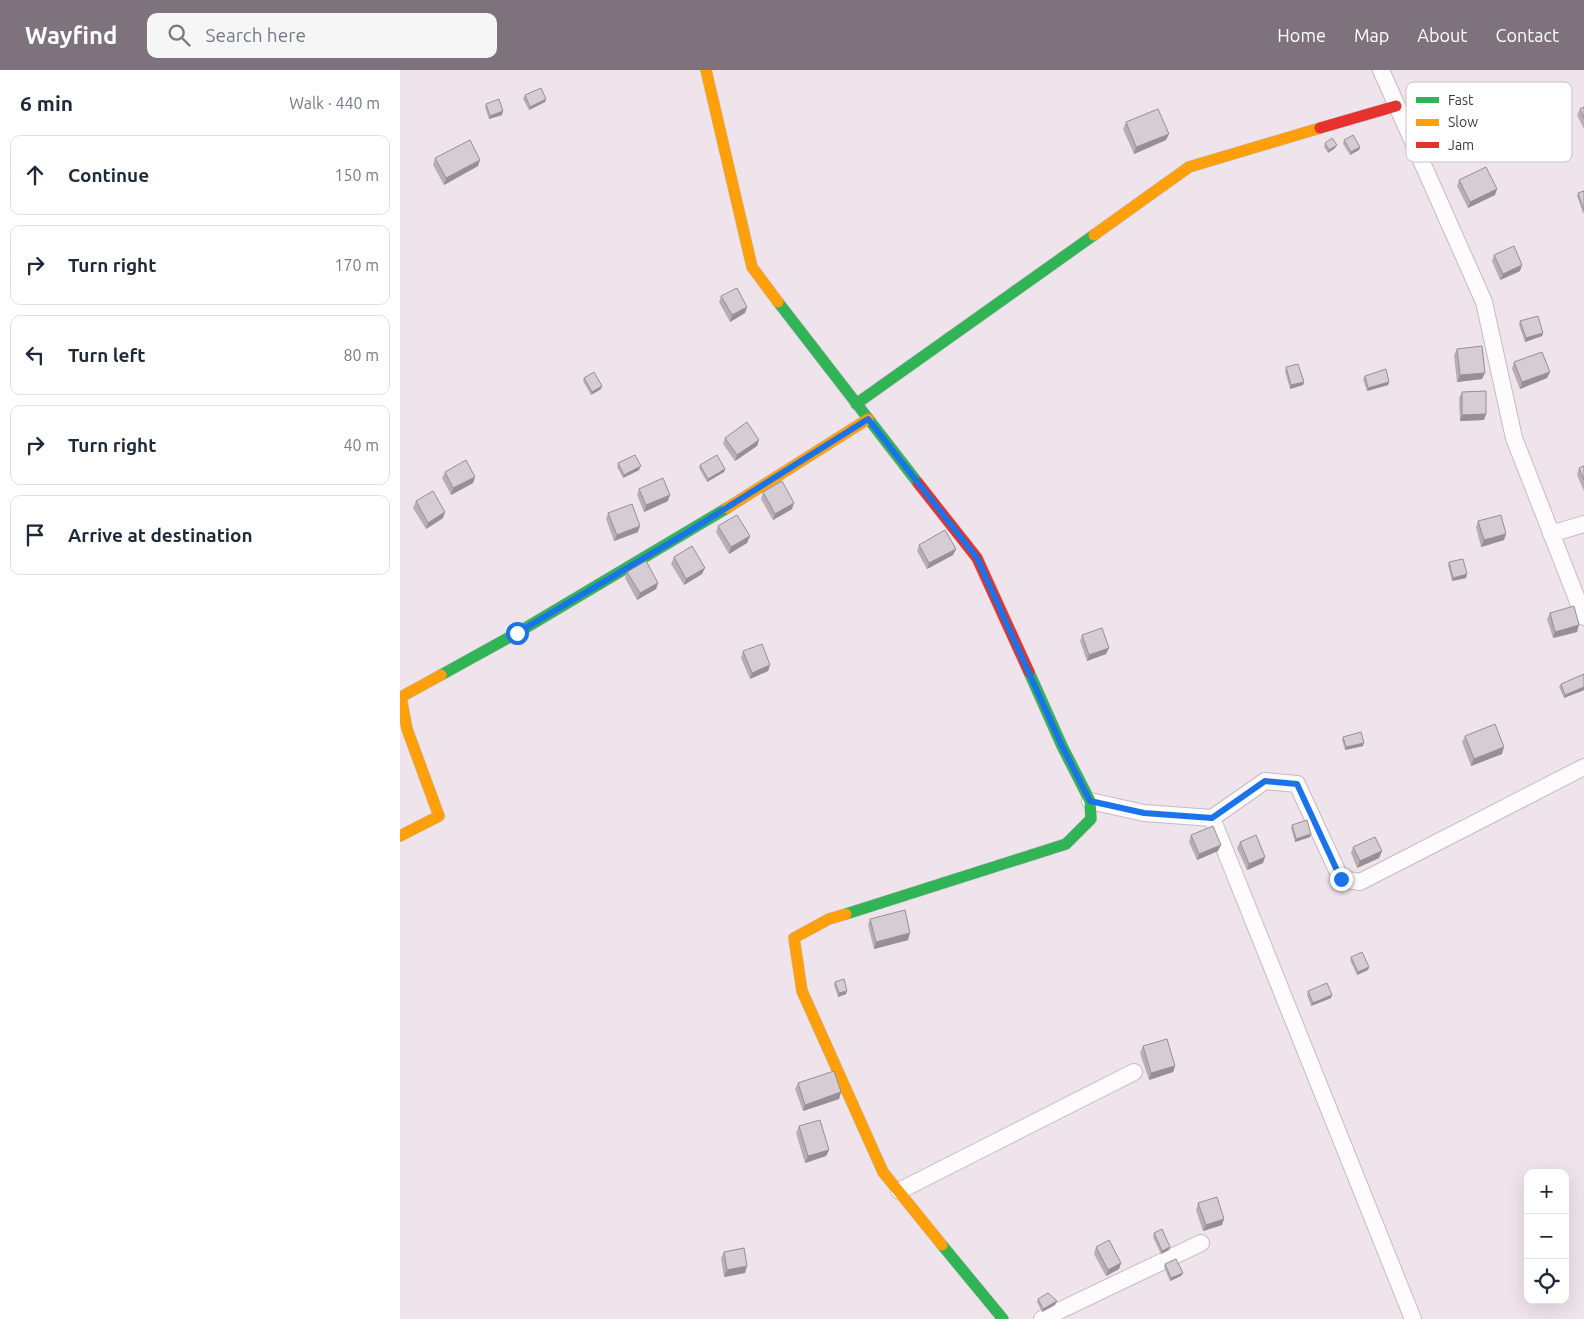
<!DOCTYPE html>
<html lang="en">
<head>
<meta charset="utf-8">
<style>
	body { margin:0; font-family:Ubuntu,sans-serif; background:#f6f6f7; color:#1f2937 }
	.controls { position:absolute; right:15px; bottom:15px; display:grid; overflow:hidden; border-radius:10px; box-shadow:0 5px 20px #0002 }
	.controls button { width:45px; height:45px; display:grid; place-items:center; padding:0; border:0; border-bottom:1px solid #e0e1e3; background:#fff; color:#1f2937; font:25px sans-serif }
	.stop { position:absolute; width:15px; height:15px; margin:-11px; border:4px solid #1a73e8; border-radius:50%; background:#fff }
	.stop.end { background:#1a73e8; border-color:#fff; box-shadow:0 1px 5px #0008 }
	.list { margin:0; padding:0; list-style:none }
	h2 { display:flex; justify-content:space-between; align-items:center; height:65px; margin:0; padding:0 20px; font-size:21px }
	h2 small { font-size:16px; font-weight:400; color:#747a83 }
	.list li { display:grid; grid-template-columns:32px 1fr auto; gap:15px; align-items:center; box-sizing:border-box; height:80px; margin:0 10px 10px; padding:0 10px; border:1px solid #e0e1e3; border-radius:10px }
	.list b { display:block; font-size:19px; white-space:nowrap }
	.list em { font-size:16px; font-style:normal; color:#747a83 }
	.icon { flex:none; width:28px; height:28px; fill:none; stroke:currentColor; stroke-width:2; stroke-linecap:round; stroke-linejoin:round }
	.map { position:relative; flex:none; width:1184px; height:1249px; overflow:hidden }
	header { display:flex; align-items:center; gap:30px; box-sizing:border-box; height:70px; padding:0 25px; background:#7e737c; color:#fff }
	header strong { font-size:24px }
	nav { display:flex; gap:28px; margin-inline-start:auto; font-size:18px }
	.search { width:350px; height:45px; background:#f6f6f7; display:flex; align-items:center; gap:12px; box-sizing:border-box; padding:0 18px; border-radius:10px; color:#747a83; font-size:19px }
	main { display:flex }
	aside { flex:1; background:#fff }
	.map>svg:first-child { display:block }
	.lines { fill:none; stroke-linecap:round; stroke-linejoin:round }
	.street-casing { stroke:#c5bbc3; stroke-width:18 }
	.fast-casing { stroke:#c5bbc3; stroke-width:12 }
	.slow-casing { stroke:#c5bbc3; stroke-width:12 }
	.jam-casing { stroke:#c5bbc3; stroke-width:12 }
	.street { stroke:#fdfbfc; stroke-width:16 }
	.fast { stroke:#30b455; stroke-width:11 }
	.slow { stroke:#ff9f0a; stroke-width:11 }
	.jam { stroke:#e5322d; stroke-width:11 }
	.wall { fill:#b8afb6 }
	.shaded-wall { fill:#968f94 }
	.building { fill:#d6ccd4; stroke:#968f94 }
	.route { stroke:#1a73e8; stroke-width:6 }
	.key { fill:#fff; stroke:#c6c3c5; stroke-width:1 }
	.key-label { font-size:14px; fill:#41373f }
</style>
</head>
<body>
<header>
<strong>Wayfind</strong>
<div class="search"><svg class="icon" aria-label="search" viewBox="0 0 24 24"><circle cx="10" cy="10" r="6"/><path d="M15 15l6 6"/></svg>Search here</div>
<nav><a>Home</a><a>Map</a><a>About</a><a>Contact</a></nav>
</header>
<main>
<aside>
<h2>6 min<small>Walk · 440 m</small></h2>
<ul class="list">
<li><svg class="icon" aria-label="ahead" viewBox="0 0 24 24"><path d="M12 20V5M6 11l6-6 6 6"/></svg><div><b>Continue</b></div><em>150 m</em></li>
<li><svg class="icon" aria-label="right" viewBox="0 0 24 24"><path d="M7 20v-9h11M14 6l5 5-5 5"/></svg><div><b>Turn right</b></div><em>170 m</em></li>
<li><svg class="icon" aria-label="left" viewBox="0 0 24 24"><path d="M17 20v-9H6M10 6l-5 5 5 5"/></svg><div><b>Turn left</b></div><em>80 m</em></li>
<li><svg class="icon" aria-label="right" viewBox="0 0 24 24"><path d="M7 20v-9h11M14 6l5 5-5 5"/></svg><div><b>Turn right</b></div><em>40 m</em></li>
<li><svg class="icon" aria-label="arrive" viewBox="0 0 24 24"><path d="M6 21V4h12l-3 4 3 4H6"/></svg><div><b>Arrive at destination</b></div></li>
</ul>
</aside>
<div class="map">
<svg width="1184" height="1249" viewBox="0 0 1184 1249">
	<rect width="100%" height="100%" fill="#efe3ec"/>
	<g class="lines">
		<defs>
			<path id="street" d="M 981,0 L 1084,232 L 1114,368 L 1184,547
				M 1151,464 L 1184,454
				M 690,731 L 744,743 L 812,748 L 865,711 L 897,714 L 941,809 L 960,812 L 1184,697
				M 812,748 L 1013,1249
				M 499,1121 L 734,1002
				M 642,1249 L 801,1173"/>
			<path id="fast" d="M 378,232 L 518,413
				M 456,334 L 694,165
				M 41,605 L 117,563 L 327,438
				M 446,844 L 666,774 L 691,749 L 690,731 L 662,676 L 629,602
				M 542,1175 L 603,1249"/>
			<path id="slow" d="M 306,0 L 352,197 L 378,232
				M 694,165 L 789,97 L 920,58
				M 327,438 L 468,349
				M 0,766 L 39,746 L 7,659 L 1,627 L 41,605
				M 446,844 L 429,849 L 394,868 L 402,921 L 483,1102 L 542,1175"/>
			<path id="jam" d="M 920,58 L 996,36
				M 518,413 L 577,488 L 629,602"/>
		</defs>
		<use href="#street" class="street-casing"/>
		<use href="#fast" class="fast-casing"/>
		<use href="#slow" class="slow-casing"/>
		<use href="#jam" class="jam-casing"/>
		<use href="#street" class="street"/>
		<use href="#fast" class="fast"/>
		<use href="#slow" class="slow"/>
		<use href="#jam" class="jam"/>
	</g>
	<path class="wall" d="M 125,25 L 146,29 L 145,32 L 129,40 L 123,29 Z
		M 86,34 L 102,45 L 89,49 L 85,37 Z
		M 1184,37 L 1184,59 L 1177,45 L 1180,39 Z
		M 726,52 L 766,70 L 734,84 L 723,59 Z
		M 944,70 L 960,77 L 959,80 L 950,85 L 943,74 Z
		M 925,73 L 935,78 L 928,83 L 924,77 Z
		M 35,88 L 78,96 L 44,115 L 33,95 Z
		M 1059,110 L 1095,125 L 1068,138 L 1057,116 Z
		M 1184,121 L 1184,143 L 1183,143 L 1177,126 L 1178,123 Z
		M 1094,185 L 1120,201 L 1100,210 L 1092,191 Z
		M 321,226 L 347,237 L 345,243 L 330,252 L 319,232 Z
		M 1120,251 L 1143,263 L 1142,266 L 1125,272 L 1119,255 Z
		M 1057,279 L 1082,309 L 1057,312 L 1054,285 Z
		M 1114,292 L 1147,308 L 1120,319 L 1112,299 Z
		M 886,297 L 904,312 L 903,315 L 890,319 L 885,301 Z
		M 965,306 L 989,312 L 988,315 L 967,321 L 963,309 Z
		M 184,308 L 202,316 L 201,319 L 191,325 L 183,311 Z
		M 1062,322 L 1086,344 L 1084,350 L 1060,351 L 1059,328 Z
		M 325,368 L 359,370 L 357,376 L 335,391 L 323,374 Z
		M 218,393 L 239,400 L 223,408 L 217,397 Z
		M 300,395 L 325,399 L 324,402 L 307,412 L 299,398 Z
		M 1184,396 L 1184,421 L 1177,405 L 1179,398 Z
		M 45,402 L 75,407 L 73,413 L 51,425 L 42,408 Z
		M 239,419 L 268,431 L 244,442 L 237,425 Z
		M 363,422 L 392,439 L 373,450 L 361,429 Z
		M 16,431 L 43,448 L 26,459 L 13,438 Z
		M 208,443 L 238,462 L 214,471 L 206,449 Z
		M 1078,451 L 1106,464 L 1104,470 L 1081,477 L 1076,457 Z
		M 318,456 L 350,466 L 347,473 L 329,484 L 316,462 Z
		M 519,475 L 556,479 L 553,485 L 527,499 L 517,481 Z
		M 274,487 L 302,504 L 284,515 L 271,494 Z
		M 1049,492 L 1066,508 L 1052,511 L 1048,495 Z
		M 227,502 L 258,513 L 256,519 L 237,530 L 225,508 Z
		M 1150,543 L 1177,562 L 1153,568 L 1147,549 Z
		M 682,565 L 709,578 L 706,584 L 687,591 L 680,571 Z
		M 343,581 L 370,595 L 368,601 L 350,609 L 341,588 Z
		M 1184,604 L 1184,620 L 1164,628 L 1159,617 L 1161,614 Z
		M 1065,666 L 1102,684 L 1071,696 L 1062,672 Z
		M 943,667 L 963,676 L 945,680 L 942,670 Z
		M 892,755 L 911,764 L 910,767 L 895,772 L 891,758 Z
		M 791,765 L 818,781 L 797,790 L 789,772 Z
		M 840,772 L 865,787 L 863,793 L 847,800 L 837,778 Z
		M 953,777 L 982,781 L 979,788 L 957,798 L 951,783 Z
		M 470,849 L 508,870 L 474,879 L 468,855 Z
		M 951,887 L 969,897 L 968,900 L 957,905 L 950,890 Z
		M 435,912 L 446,924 L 438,927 L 434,915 Z
		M 908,921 L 932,925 L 931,928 L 911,936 L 907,925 Z
		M 743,976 L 775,996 L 773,1002 L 749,1010 L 740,983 Z
		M 398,1013 L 441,1022 L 439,1029 L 403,1041 L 395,1019 Z
		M 399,1056 L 429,1080 L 426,1086 L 405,1093 L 396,1063 Z
		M 798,1133 L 822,1155 L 803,1161 L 796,1140 Z
		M 754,1163 L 770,1177 L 769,1180 L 761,1184 L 753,1167 Z
		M 696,1177 L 721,1193 L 719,1199 L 706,1206 L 694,1184 Z
		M 324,1182 L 345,1203 L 324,1207 L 321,1188 Z
		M 765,1194 L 783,1203 L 781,1206 L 770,1211 L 764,1197 Z
		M 638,1229 L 655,1235 L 642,1242 L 637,1232 Z"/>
	<path class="shaded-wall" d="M 146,29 L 145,32 L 129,40 L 130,37 Z
		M 103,41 L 102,45 L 89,49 L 90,46 Z
		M 769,64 L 766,70 L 734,84 L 736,77 Z
		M 937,75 L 935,78 L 928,83 L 929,80 Z
		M 960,77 L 959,80 L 950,85 L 951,82 Z
		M 80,90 L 78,96 L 44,115 L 46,108 Z
		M 1097,119 L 1095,125 L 1068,138 L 1070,132 Z
		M 1122,195 L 1120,201 L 1100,210 L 1103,204 Z
		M 347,237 L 345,243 L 330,252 L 332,245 Z
		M 1143,263 L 1142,266 L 1125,272 L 1126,268 Z
		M 1150,302 L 1147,308 L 1120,319 L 1122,312 Z
		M 1085,303 L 1082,309 L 1057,312 L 1060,305 Z
		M 904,312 L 903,315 L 890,319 L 891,315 Z
		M 989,312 L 988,315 L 967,321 L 968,318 Z
		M 202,316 L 201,319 L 191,325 L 192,322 Z
		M 1086,344 L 1084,350 L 1060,351 L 1062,345 Z
		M 359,370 L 357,376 L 335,391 L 337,385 Z
		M 241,396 L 239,400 L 223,408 L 224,405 Z
		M 325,399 L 324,402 L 307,412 L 308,409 Z
		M 75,407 L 73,413 L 51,425 L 53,418 Z
		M 270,425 L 268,431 L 244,442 L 246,435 Z
		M 394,433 L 392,439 L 373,450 L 375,444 Z
		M 45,442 L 43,448 L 26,459 L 28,453 Z
		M 240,456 L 238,462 L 214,471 L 217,465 Z
		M 1106,464 L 1104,470 L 1081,477 L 1084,470 Z
		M 350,466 L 347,473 L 329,484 L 331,477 Z
		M 556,479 L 553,485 L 527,499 L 529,493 Z
		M 305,498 L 302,504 L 284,515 L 286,509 Z
		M 1067,504 L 1066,508 L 1052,511 L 1053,508 Z
		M 258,513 L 256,519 L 237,530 L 240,523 Z
		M 1179,555 L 1177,562 L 1153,568 L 1155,562 Z
		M 709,578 L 706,584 L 687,591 L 689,585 Z
		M 370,595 L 368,601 L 350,609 L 352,603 Z
		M 1184,617 L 1184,620 L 1164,628 L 1165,625 Z
		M 964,673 L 963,676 L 945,680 L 946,677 Z
		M 1104,677 L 1102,684 L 1071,696 L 1074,689 Z
		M 911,764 L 910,767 L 895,772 L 896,769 Z
		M 821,775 L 818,781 L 797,790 L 799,784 Z
		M 982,781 L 979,788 L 957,798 L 960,791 Z
		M 865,787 L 863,793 L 847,800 L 849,794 Z
		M 510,863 L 508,870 L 474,879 L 476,872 Z
		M 969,897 L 968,900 L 957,905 L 958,902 Z
		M 447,921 L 446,924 L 438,927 L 439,923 Z
		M 932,925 L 931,928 L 911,936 L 913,933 Z
		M 775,996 L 773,1002 L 749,1010 L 751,1003 Z
		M 441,1022 L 439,1029 L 403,1041 L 405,1035 Z
		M 429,1080 L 426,1086 L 405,1093 L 408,1086 Z
		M 824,1149 L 822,1155 L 803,1161 L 806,1155 Z
		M 770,1177 L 769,1180 L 761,1184 L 762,1181 Z
		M 721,1193 L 719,1199 L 706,1206 L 708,1200 Z
		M 347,1196 L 345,1203 L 324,1207 L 327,1200 Z
		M 783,1203 L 781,1206 L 770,1211 L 771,1208 Z
		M 657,1231 L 655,1235 L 642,1242 L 643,1239 Z"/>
	<path class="building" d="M 141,18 L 146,29 L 130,37 L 125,25 Z
		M 99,29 L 103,41 L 90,46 L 86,34 Z
		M 1184,37 L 1184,48 L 1180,39 Z
		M 758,39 L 769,64 L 736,77 L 726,52 Z
		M 953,65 L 960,77 L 951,82 L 944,70 Z
		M 932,68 L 937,75 L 929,80 L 925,73 Z
		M 70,70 L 80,90 L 46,108 L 35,88 Z
		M 1086,97 L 1097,119 L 1070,132 L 1059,110 Z
		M 1184,121 L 1184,140 L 1178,123 Z
		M 1114,176 L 1122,195 L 1103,204 L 1094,185 Z
		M 337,218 L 347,237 L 332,245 L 321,226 Z
		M 1138,246 L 1143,263 L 1126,268 L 1120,251 Z
		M 1082,276 L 1085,303 L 1060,305 L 1057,279 Z
		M 1142,282 L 1150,302 L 1122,312 L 1114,292 Z
		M 898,294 L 904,312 L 891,315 L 886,297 Z
		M 986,299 L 989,312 L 968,318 L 965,306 Z
		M 194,302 L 202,316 L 192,322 L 184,308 Z
		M 1086,321 L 1086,344 L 1062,345 L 1062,322 Z
		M 347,352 L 359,370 L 337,385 L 325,368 Z
		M 235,385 L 241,396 L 224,405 L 218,393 Z
		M 317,385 L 325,399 L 308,409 L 300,395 Z
		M 66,390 L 75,407 L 53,418 L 45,402 Z
		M 1184,396 L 1184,410 L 1179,398 Z
		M 263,408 L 270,425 L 246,435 L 239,419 Z
		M 382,411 L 394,433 L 375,444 L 363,422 Z
		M 33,421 L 45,442 L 28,453 L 16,431 Z
		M 232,434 L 240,456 L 217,465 L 208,443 Z
		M 337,445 L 350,466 L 331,477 L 318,456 Z
		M 1101,445 L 1106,464 L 1084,470 L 1078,451 Z
		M 545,460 L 556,479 L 529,493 L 519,475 Z
		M 292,476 L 305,498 L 286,509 L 274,487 Z
		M 1063,489 L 1067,504 L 1053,508 L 1049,492 Z
		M 246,491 L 258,513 L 240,523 L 227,502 Z
		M 1174,536 L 1179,555 L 1155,562 L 1150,543 Z
		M 702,558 L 709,578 L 689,585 L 682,565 Z
		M 362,574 L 370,595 L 352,603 L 343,581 Z
		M 1184,604 L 1184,617 L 1165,625 L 1161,614 Z
		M 1095,654 L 1104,677 L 1074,689 L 1065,666 Z
		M 961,662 L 964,673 L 946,677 L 943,667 Z
		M 907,750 L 911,764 L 896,769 L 892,755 Z
		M 813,756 L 821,775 L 799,784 L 791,765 Z
		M 856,765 L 865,787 L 849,794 L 840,772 Z
		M 975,767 L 982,781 L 960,791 L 953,777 Z
		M 505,840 L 510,863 L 476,872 L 470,849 Z
		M 962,882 L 969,897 L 958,902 L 951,887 Z
		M 444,909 L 447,921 L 439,923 L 435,912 Z
		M 927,913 L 932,925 L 913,933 L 908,921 Z
		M 767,969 L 775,996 L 751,1003 L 743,976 Z
		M 434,1001 L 441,1022 L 405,1035 L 398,1013 Z
		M 420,1050 L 429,1080 L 408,1086 L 399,1056 Z
		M 817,1127 L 824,1149 L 806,1155 L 798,1133 Z
		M 762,1159 L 770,1177 L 762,1181 L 754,1163 Z
		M 709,1170 L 721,1193 L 708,1200 L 696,1177 Z
		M 344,1178 L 347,1196 L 327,1200 L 324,1182 Z
		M 776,1189 L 783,1203 L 771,1208 L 765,1194 Z
		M 648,1223 L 657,1231 L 643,1239 L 638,1229 Z"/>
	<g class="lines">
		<path class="route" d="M 117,563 L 288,462 L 468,349 L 577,488 L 662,676 L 690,731 L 744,743 L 812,748 L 865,711 L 897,714 L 941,809"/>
	</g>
	<rect x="1006" y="12" width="166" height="80" rx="8" class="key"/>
	<rect x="1016" y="27" width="23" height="6" fill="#30b455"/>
	<rect x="1016" y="49" width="23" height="7" fill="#ff9f0a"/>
	<rect x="1016" y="72" width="23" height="6" fill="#e5322d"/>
	<g class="key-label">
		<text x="1048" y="35">Fast</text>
		<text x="1048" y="57">Slow</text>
		<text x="1048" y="80">Jam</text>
	</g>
</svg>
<div class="controls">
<button>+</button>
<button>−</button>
<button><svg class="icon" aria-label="locate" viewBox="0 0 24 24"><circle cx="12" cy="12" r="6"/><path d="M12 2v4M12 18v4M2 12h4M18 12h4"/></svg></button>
</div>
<div class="stop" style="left:117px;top:563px"></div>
<div class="stop end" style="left:941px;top:809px"></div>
</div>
</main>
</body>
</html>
